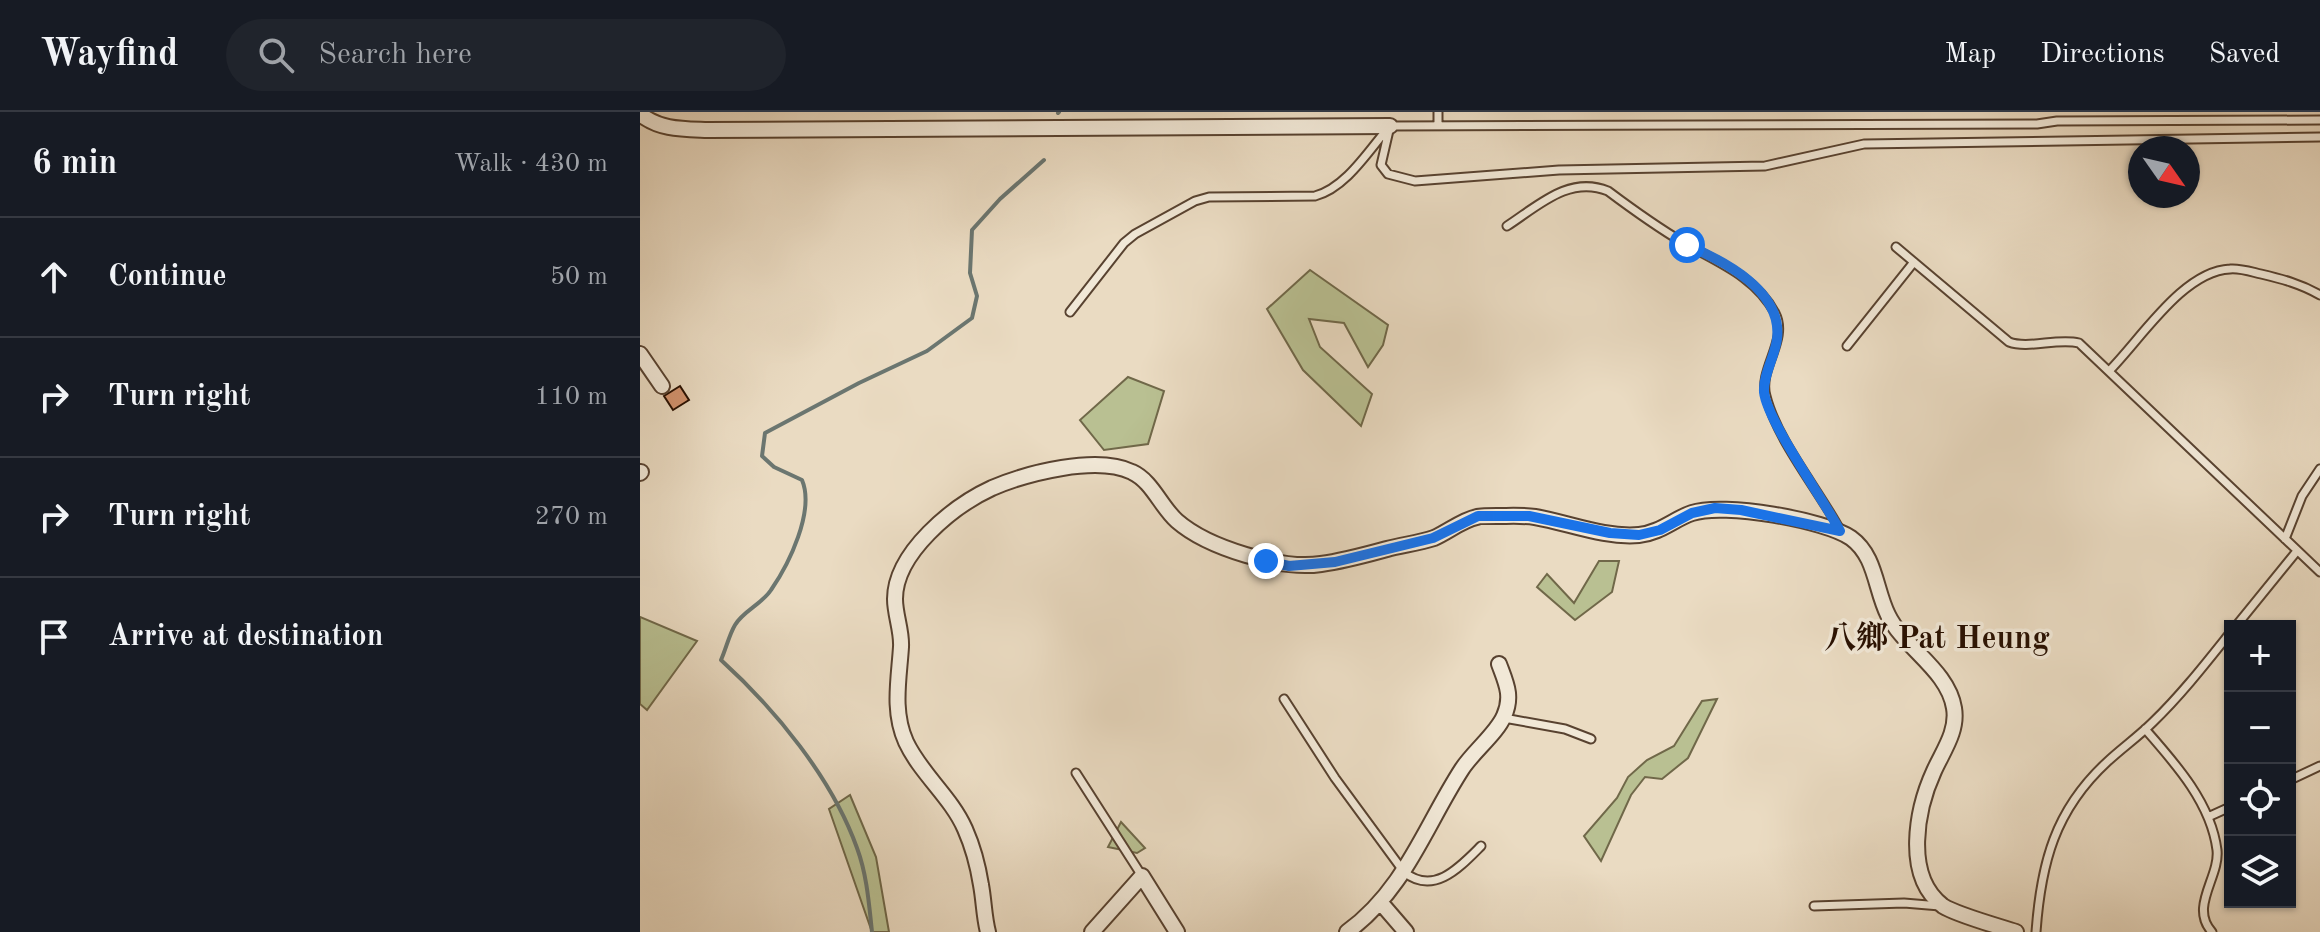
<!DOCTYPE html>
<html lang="en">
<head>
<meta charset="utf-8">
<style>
	body { margin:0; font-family:"Old Standard TT","Noto Serif TC",serif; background:#20242c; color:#f1f3f6 }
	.controls { position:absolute; right:24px; bottom:24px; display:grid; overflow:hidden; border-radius:0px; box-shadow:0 2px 6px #0004 }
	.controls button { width:72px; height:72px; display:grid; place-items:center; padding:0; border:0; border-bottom:2px solid #363941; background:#171b24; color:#f1f3f6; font:40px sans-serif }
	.compass { position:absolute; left:1488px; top:24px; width:72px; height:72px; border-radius:50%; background:#171b24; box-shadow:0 2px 6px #0004; rotate:124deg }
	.stop { position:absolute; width:24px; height:24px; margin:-18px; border:6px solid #1a73e8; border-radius:50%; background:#fff }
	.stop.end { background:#1a73e8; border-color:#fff; box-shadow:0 2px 8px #0008 }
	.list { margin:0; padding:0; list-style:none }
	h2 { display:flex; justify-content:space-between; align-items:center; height:104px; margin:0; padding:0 32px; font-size:34px }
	h2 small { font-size:26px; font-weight:400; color:#9ea1a6 }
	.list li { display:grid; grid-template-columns:52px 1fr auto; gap:24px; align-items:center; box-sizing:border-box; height:120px; padding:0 32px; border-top:2px solid #363941 }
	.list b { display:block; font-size:30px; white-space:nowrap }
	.list em { font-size:26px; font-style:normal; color:#9ea1a6 }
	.icon { flex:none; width:44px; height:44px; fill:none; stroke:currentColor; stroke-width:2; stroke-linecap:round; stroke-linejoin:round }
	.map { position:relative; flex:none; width:1680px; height:820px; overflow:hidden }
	header { display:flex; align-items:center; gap:48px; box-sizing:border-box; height:112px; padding:0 40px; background:#171b24; border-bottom:2px solid #363941 }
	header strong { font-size:38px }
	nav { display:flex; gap:44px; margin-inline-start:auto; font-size:28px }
	.search { width:560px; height:72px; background:#20242c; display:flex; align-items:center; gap:20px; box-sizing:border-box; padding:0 28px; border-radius:44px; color:#9ea1a6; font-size:30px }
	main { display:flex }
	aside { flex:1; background:#171b24 }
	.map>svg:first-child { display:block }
	.green { fill:#b9c092; stroke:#706849; stroke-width:2 }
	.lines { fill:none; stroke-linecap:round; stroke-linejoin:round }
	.stream { stroke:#6b7670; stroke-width:4 }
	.building { fill:#d4946f; stroke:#270f00; stroke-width:2 }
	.lane-casing { stroke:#584230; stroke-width:11 }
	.street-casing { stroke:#584230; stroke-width:18 }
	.lane { stroke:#f1e8d7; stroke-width:7 }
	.street { stroke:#f1e8d7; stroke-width:14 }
	.route { stroke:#1a73e8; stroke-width:10 }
	.labels { text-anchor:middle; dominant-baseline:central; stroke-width:7; stroke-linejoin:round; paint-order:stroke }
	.district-label { font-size:32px; font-weight:bold; fill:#270f00; stroke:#f1e8d7 }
</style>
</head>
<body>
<header>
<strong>Wayfind</strong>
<div class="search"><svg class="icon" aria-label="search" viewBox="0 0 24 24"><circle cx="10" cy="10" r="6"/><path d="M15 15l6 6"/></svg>Search here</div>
<nav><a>Map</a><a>Directions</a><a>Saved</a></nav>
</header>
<main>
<aside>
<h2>6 min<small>Walk · 430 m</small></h2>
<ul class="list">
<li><svg class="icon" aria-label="ahead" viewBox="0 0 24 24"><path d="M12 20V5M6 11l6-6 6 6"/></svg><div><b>Continue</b></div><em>50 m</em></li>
<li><svg class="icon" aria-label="right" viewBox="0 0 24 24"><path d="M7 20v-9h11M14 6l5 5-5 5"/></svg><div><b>Turn right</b></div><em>110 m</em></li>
<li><svg class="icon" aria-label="right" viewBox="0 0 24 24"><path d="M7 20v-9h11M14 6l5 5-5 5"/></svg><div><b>Turn right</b></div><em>270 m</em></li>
<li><svg class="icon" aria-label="arrive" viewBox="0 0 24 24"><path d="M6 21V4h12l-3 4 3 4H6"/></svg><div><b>Arrive at destination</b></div></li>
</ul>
</aside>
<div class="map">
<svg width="1680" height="820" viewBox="0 0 1680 820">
	<rect width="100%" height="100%" fill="#eadbc2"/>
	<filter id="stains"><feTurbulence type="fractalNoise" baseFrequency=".0025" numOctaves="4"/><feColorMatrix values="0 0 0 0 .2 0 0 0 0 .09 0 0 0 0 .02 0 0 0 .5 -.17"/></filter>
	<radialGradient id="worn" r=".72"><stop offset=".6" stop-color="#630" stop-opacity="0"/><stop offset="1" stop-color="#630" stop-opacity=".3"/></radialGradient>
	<path class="green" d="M 670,158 L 748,213 L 743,233 L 728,255 L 704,211 L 669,207 L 680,235 L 732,282 L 721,314 L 663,258 L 627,197 Z
		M 488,265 L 524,279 L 508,332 L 464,338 L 440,308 Z
		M 959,449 L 979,449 L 972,480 L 935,508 L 897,475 L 907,462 L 934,491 Z
		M 0,505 L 57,529 L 7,598 L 0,592 Z
		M 1077,587 L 1048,646 L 1022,667 L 1005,665 L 991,683 L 961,749 L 944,724 L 977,686 L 988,665 L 1007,648 L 1034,634 L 1062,589 Z
		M 210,683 L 236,745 L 249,820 L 232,820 L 189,697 Z
		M 481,710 L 505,736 L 497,741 L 468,735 Z"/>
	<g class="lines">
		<path class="stream" d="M 418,1 L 419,0
			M 232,820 C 229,792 227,763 217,736 C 192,666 135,597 81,548 C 86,537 89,523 95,513 C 103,499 122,492 131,478 C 149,452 175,399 162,368 L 134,355 L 122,344 L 125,321 L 219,271 L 287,239 L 332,206 L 337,184 L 330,161 L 332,118 L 360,87 L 404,48"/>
	</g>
	<path class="building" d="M 40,274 L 49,288 L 33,298 L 24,284 Z"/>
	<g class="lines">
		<defs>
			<path id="lane" d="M 798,0 L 798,12
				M 750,14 L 741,53 L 748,62 L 775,69 L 919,58 L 1125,54 L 1224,32 L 1680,25
				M 751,14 L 1397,12 L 1417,9 L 1680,8
				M 867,114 C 898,94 929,63 968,79 C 992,97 1017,115 1044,131 C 1077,150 1115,164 1135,201 C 1149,228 1118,257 1126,284 C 1137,328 1178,377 1200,418
				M 1256,135 L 1369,230 C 1388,237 1417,226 1439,231 L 1680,460
				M 430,200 L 484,131 L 495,122 L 555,89 L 569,85 L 675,84 C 706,76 729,38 749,15
				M 1207,234 L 1274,150
				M 1469,259 C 1501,227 1543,159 1590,157 C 1600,156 1612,160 1621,162 C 1642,167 1661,172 1680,183
				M 1645,427 L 1662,384 L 1680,357
				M 1596,514 L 1657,439
				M 644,587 L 695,666 L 764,760 C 794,784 820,755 841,734
				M 864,606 L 925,617 L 951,627
				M 1505,617 C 1535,651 1571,691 1577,738 C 1580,765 1549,795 1572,820
				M 436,661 L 502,764
				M 1650,668 L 1680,654
				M 1568,705 L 1590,695
				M 1174,794 L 1264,791 L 1300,794
				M 1396,820 C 1401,751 1415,698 1467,650 C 1482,636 1499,624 1513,610 C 1541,583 1566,551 1590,521"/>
			<path id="street" d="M 0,2 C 20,18 43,17 68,18 L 750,14
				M 0,242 L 22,274
				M 0,361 L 1,360
				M 741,791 L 766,820
				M 348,820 C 344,805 344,789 341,773 C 338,754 333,735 325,717 C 311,685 281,662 266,630 C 252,599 259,567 261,535 C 262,519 255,503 255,487 C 255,441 313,394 352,376 C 387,361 457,343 492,360 C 512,369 521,395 537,409 C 568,436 641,458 681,452 C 704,449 725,443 747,437 C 762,433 779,431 794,426 C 808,420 822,408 837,405 C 839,404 855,404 857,404 C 869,404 882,403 895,405 C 929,411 964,426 999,423 C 1020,421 1034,407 1052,401 C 1083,390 1185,408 1211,426 C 1236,444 1235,477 1248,503 C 1264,536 1308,558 1314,596 C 1318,619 1303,639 1294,659 C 1277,696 1263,764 1303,794 C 1317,803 1358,814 1376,820
				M 452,820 L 502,764 L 537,820
				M 707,820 C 765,778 785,714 822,657 C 833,640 857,621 864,604 C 873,584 866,571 859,552"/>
		</defs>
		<use href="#lane" class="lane-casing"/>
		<use href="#street" class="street-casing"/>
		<use href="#lane" class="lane"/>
		<use href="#street" class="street"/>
	</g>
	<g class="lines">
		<path class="route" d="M 626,449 L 649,454 L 695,450 L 793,426 L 838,404 L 889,404 L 970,421 L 999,423 L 1020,418 L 1052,401 L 1075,396 L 1101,398 L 1200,419 C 1184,388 1127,309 1124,280 C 1123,263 1135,244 1137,227 C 1143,179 1084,149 1047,133"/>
	</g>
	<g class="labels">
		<g class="district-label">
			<text x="1297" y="528">八鄉 Pat Heung</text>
		</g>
	</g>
	<rect width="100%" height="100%" filter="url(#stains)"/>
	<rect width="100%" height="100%" fill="url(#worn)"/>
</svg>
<div class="controls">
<button>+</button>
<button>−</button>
<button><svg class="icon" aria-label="locate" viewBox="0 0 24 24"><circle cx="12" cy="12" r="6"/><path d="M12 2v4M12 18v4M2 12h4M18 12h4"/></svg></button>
<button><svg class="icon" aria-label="layers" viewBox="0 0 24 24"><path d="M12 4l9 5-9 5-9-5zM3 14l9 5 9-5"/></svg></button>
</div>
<svg class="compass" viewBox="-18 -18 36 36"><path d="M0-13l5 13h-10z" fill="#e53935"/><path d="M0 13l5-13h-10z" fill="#9ea1a6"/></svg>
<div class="stop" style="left:1047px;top:133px"></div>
<div class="stop end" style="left:626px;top:449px"></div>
</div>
</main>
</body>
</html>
